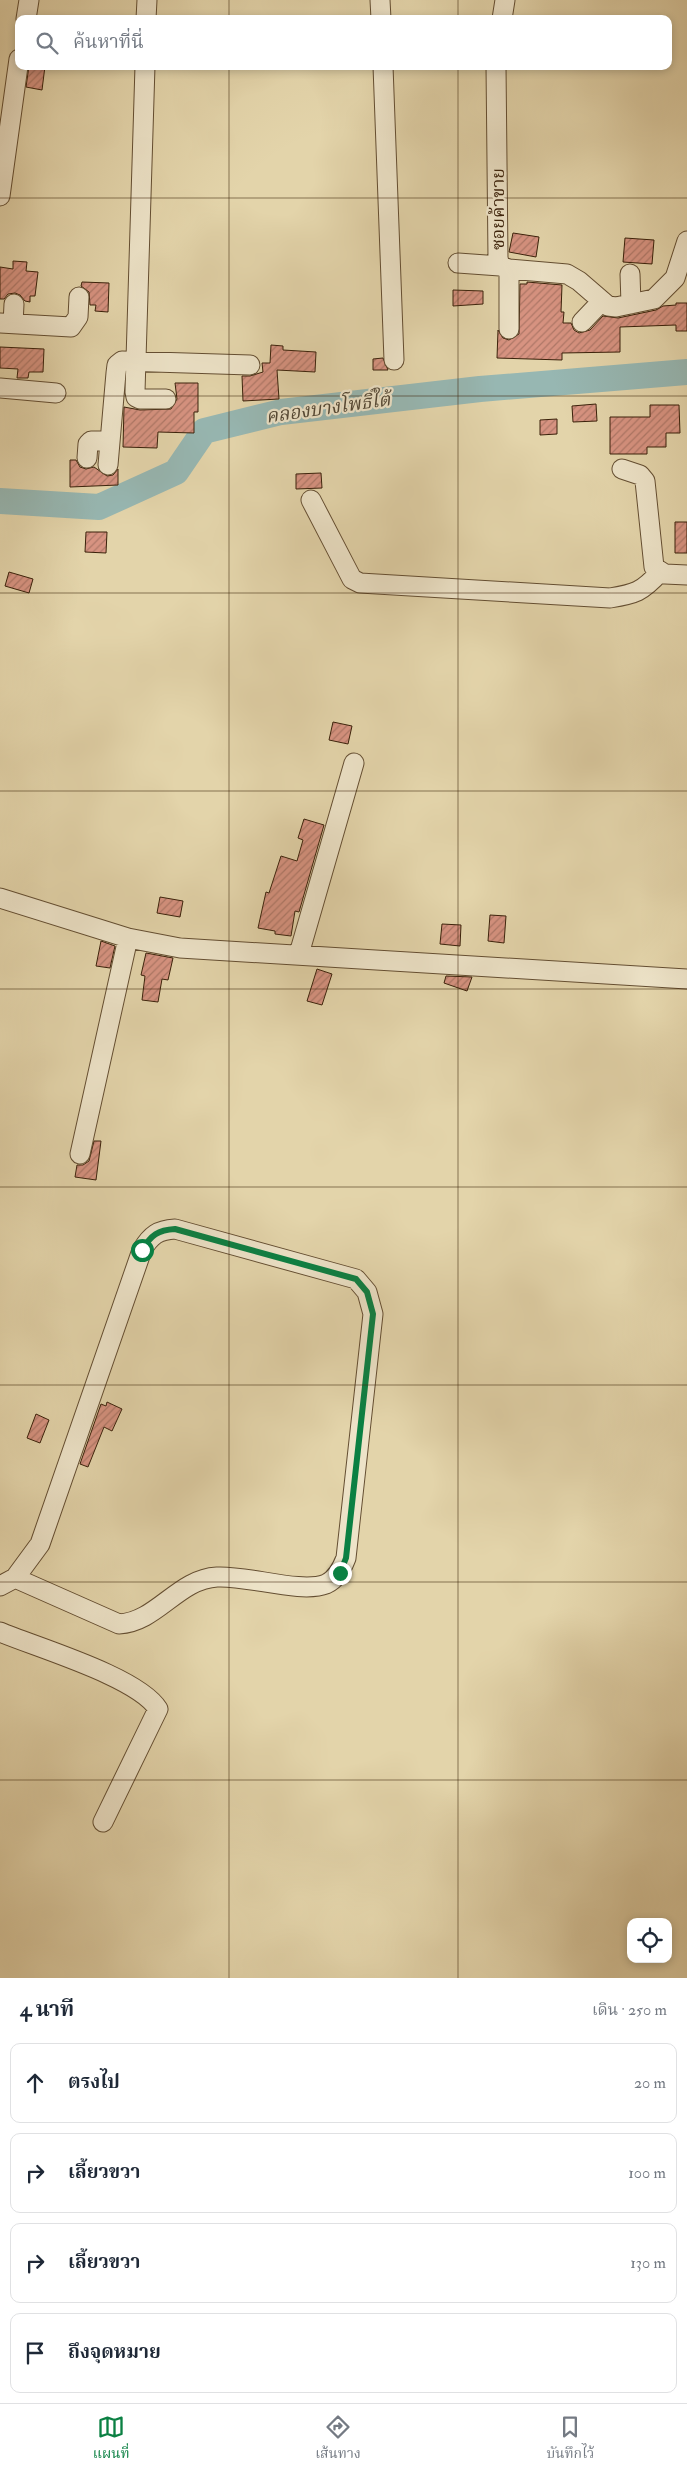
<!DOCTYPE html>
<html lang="th">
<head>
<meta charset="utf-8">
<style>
	body { margin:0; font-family:"IM FELL Double Pica","Noto Serif Thai",serif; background:#f2f2f3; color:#1f2937 }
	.controls { position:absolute; right:15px; bottom:15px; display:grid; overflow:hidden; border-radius:10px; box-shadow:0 2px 8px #0003 }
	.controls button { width:45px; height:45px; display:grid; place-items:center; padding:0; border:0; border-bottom:1px solid #e0e1e3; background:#fff; color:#1f2937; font:25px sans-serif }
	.stop { position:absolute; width:15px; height:15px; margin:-11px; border:4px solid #0b8043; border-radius:50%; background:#fff }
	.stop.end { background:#0b8043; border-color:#fff; box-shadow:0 1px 5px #0008 }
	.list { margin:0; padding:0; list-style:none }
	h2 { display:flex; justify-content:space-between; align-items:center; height:65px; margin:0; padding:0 20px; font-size:21px }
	h2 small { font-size:16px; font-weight:400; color:#747a83 }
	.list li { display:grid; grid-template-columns:32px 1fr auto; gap:15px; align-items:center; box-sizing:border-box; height:80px; margin:0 10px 10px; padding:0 10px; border:1px solid #e0e1e3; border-radius:10px }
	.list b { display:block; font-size:19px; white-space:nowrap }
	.list em { font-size:16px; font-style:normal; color:#747a83 }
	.icon { flex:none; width:28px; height:28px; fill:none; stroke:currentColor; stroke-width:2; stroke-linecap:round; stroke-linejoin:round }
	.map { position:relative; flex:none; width:687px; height:1978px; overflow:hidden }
	.search { position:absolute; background:#fff; box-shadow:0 2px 8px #0003; left:15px; right:15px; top:15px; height:55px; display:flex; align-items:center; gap:12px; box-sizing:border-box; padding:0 18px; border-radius:10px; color:#747a83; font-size:19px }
	.sheet { height:425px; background:#fff }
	nav { display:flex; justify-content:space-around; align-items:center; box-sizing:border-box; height:70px; border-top:1px solid #e0e1e3; background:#fff; font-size:14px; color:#747a83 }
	nav a { display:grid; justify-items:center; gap:2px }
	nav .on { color:#0b8043 }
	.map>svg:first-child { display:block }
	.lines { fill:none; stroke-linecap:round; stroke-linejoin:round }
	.river { stroke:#97b7b2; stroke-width:26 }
	.building { fill:url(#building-hatch); stroke:#3a210a }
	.minor-casing { stroke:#644e32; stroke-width:21 }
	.minor { stroke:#ede3c8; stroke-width:19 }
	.route { stroke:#0b8043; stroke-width:6 }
	.grid { fill:none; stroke:#3a210a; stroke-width:1; stroke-opacity:0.55 }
	.labels { text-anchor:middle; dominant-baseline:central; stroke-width:4.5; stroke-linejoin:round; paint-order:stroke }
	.street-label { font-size:18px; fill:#3a210a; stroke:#ede3c8 }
	.water-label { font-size:19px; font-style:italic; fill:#514634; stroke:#ede3c8 }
</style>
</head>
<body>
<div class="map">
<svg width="687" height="1978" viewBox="0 0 687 1978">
	<defs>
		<pattern id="building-hatch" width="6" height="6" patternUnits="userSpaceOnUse" patternTransform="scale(1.25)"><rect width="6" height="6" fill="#d79381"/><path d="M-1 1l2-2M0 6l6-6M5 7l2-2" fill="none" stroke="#af7868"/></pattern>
	</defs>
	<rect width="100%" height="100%" fill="#e3d4aa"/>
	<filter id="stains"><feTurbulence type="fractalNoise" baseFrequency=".004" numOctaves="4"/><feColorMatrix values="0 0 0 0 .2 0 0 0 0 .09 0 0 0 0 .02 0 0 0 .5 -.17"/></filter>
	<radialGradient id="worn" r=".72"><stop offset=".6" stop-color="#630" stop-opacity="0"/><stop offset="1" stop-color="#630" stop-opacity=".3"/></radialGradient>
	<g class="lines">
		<path class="river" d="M 0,501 L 99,507 L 176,472 L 204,431 L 281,412 L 480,389 L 687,372"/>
	</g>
	<path class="building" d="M 29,66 L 45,66 L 42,90 L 26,87 Z
		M 513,233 L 539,237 L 536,257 L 509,252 Z
		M 625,238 L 654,240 L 652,264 L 623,262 Z
		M 13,261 L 27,262 L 26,271 L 38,272 L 35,296 L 30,296 L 30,302 L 25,301 L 20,295 L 15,293 L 8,294 L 4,299 L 0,299 L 0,267 L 13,269 Z
		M 82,282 L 109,283 L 108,312 L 95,311 L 96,305 L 90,305 L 89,292 L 81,286 Z
		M 527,282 L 562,285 L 561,312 L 564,312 L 563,323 L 571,323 L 574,330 L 579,333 L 590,330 L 603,316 L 618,318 L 656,310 L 663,306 L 676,305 L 676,303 L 687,303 L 687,331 L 676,331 L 676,325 L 620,327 L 620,352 L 562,353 L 562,360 L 497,358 L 498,330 L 503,338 L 509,340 L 519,334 L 520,284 L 527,284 Z
		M 453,290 L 483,291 L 483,304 L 453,306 Z
		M 271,345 L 283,346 L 283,350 L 316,352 L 315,372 L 277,370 L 279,399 L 243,401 L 242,376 L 250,376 L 263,372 L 262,363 L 270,363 Z
		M 0,347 L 44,349 L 43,372 L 29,372 L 28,378 L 17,378 L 18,369 L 0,368 Z
		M 383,358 L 388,370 L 373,370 L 373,359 Z
		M 175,383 L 198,383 L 198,412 L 194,412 L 194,433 L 158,432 L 157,448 L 123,447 L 124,407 L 140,410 L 171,409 L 177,399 Z
		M 596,404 L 597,421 L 573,422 L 572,406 Z
		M 650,405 L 679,405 L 680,433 L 666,433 L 666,447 L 647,447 L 647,454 L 610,454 L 610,417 L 650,417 Z
		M 557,419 L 557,434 L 540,435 L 540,420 Z
		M 70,460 L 76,460 L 80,467 L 86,469 L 94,467 L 107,476 L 113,475 L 118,469 L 118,485 L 70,487 Z
		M 321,473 L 322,488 L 296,489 L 296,474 Z
		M 675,522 L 687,522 L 687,553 L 675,553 Z
		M 86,532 L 107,532 L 106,553 L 85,552 Z
		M 9,572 L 33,579 L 29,593 L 5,586 Z
		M 333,722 L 352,726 L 348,744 L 329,740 Z
		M 304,819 L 324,825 L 299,912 L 295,911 L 291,936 L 275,934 L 275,931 L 258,928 L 266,892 L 269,893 L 281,856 L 297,861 L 303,840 L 298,838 Z
		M 160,897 L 183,901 L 180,917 L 157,913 Z
		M 490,915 L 506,916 L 504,943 L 488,941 Z
		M 442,924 L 461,925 L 460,946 L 440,944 Z
		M 101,941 L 115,946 L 110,968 L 96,966 Z
		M 146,953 L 173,958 L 168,980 L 162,979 L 158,1002 L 142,1000 L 145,976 L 141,975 Z
		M 317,969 L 332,974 L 322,1005 L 307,1001 Z
		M 446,976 L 472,977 L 467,991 L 444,983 Z
		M 94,1141 L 101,1141 L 96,1180 L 75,1177 L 77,1165 L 83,1165 L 89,1161 Z
		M 107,1402 L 122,1409 L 112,1431 L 104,1427 L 88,1467 L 80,1464 L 101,1404 L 106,1406 Z
		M 36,1414 L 49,1420 L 40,1443 L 27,1438 Z"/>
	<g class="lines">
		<defs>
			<path id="minor" d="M 380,0 L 381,19
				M 26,19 L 29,0
				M 146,19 L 147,0
				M 502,19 L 505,0
				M 145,66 L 135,392 L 136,397 L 140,399 L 166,399
				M 383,66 L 394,360
				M 496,66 L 498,258 L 500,266 L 509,269 L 567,274 L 579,281 L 608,306 L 616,307 L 654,299 L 675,278 L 687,241
				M 0,196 L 19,59
				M 458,263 L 500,266
				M 630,274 L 631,304
				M 582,322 L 602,301
				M 0,323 L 71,327 L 78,317 L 79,297
				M 13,324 L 14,304
				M 509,329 L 509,269
				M 0,388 L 56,393
				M 87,458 L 88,444 L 91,441 L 110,441
				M 108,465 L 116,373 L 117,365 L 122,361 L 250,365
				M 622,469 L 640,475 L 645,481 L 654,567 L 665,574 L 687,575
				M 311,500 L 352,579 L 360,583 L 610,598 C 635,594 642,592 660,572
				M 0,898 L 128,938 L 180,948 L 687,979
				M 299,954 L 354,763
				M 80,1154 L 128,938
				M 0,1586 L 15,1578 L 40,1544 L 142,1250 C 151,1235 158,1230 175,1229 L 356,1279 L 367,1292 L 373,1314 L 346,1558 C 342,1568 337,1579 326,1584 C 301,1594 247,1575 217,1577 C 178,1579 157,1622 119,1624 L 15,1578
				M 0,1632 C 38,1648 138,1677 158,1709 L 103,1822"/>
		</defs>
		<use href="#minor" class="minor-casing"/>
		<use href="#minor" class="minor"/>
	</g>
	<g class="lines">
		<path class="route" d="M 142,1250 C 151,1235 158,1230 175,1229 L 356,1279 L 367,1292 L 373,1314 L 346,1558 L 340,1573"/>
	</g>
	<path class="grid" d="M 229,0 L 229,19M 458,0 L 458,19M 229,66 L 229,1978M 458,66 L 458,1978M 0,198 L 687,198M 0,396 L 687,396M 0,593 L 687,593M 0,791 L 687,791M 0,989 L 687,989M 0,1187 L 687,1187M 0,1385 L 687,1385M 0,1582 L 687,1582M 0,1780 L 687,1780"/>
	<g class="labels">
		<g class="street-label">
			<text transform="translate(498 209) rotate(-90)">ซอยค้าขาย</text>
		</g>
		<g class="water-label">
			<text transform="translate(328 408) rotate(-8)">คลองบางโพธิ์ใต้</text>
		</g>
	</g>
	<rect width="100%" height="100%" filter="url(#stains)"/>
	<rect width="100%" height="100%" fill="url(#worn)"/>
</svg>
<div class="controls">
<button><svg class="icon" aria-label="locate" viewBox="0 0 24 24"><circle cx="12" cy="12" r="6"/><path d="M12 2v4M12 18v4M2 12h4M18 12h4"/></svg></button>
</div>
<div class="stop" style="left:142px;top:1250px"></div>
<div class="stop end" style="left:340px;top:1573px"></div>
<div class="search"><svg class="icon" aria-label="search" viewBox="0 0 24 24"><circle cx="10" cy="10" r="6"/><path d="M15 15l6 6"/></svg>ค้นหาที่นี่</div>
</div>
<section class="sheet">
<h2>4 นาที<small>เดิน · 250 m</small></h2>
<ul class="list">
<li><svg class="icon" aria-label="ahead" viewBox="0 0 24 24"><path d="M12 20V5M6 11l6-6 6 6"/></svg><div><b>ตรงไป</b></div><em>20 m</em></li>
<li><svg class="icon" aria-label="right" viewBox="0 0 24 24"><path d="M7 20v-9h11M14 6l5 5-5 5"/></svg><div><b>เลี้ยวขวา</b></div><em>100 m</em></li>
<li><svg class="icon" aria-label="right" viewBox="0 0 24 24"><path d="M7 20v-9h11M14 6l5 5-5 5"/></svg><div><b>เลี้ยวขวา</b></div><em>130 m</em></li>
<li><svg class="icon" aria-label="arrive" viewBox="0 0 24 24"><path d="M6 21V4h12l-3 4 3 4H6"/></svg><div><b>ถึงจุดหมาย</b></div></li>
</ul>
</section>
<nav>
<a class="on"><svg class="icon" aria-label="map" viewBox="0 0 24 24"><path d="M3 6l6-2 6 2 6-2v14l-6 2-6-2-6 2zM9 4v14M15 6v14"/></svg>แผนที่</a>
<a><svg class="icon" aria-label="directions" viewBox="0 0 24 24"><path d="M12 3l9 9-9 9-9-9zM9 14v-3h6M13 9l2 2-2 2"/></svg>เส้นทาง</a>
<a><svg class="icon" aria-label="saved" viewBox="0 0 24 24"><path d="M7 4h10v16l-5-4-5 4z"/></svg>บันทึกไว้</a>
</nav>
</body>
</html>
